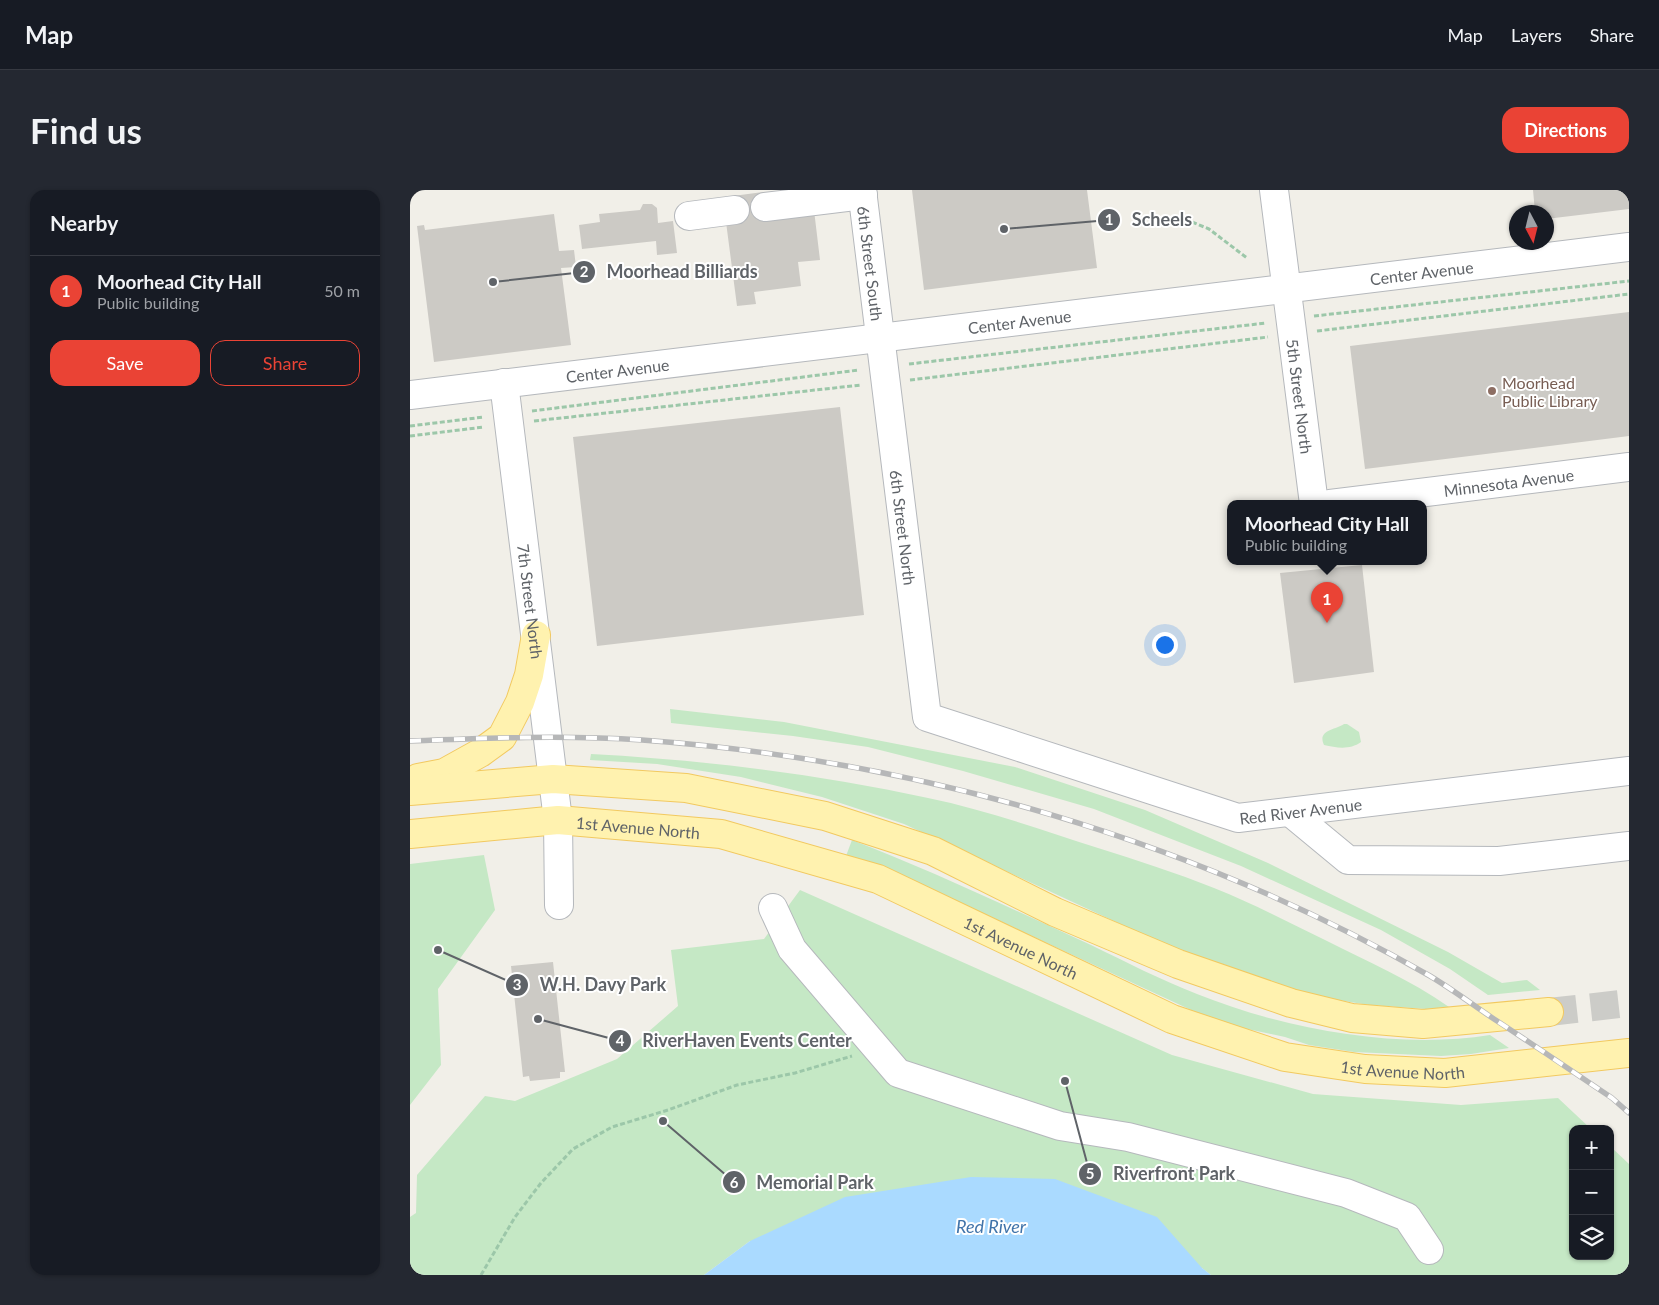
<!DOCTYPE html>
<html lang="en">
<head>
<meta charset="utf-8">
<style>
	body { margin:0; font-family:Lato,sans-serif; background:#242831; color:#f1f3f6 }
	.controls { position:absolute; right:15px; bottom:15px; display:grid; overflow:hidden; border-radius:10px; box-shadow:0 1px 4px #0004 }
	.controls button { width:45px; height:45px; display:grid; place-items:center; padding:0; border:0; border-bottom:1px solid #363941; background:#171b24; color:#f1f3f6; font:25px sans-serif }
	.compass { position:absolute; left:1099px; top:15px; width:45px; height:45px; border-radius:50%; background:#171b24; box-shadow:0 1px 4px #0004; rotate:173deg }
	.you { position:absolute; left:754px; top:454px; width:18px; height:18px; margin:-12px; border:4px solid #fff; border-radius:50%; background:#1a73e8; box-shadow:0 0 0 8px #1a73e833 }
	.badge { display:grid; place-items:center; width:32px; height:32px; border-radius:50%; background:#ea4335; color:#fff; font-size:16px; font-weight:700 }
	.pin { position:absolute; translate:-50% -41px; filter:drop-shadow(0 1px 2px #0008) }
	.pin::after { content:''; position:absolute; top:26px; width:18px; height:15px; background:inherit; clip-path:polygon(0 0,100% 0,50% 100%) }
	.popup { position:absolute; left:817px; top:310px; width:200px; height:65px; box-sizing:border-box; display:grid; place-content:center; border-radius:10px; background:#171b24; filter:drop-shadow(0 1px 4px #0005); font-size:16px; white-space:nowrap; color:#9ea1a6 }
	.popup b { font-size:19px; color:#f1f3f6 }
	.popup::after { content:''; position:absolute; left:50%; top:100%; margin-left:-10px; border:10px solid transparent; border-top-color:#171b24 }
	.list { margin:0; padding:0; list-style:none }
	h2 { display:flex; justify-content:space-between; align-items:center; height:65px; margin:0; padding:0 20px; font-size:21px }
	h2 small { font-size:16px; font-weight:400; color:#9ea1a6 }
	.list li { display:grid; grid-template-columns:32px 1fr auto; gap:15px; align-items:center; box-sizing:border-box; height:70px; padding:0 20px; border-top:1px solid #363941 }
	.list b { display:block; font-size:19px; white-space:nowrap }
	.list p { margin:0; font-size:16px; white-space:nowrap; color:#9ea1a6 }
	.list em { font-size:16px; font-style:normal; color:#9ea1a6 }
	.actions { display:flex; gap:10px; padding:15px 20px }
	.actions a { flex:1; padding:11px 0; border:1px solid #ea4335; border-radius:15px; text-align:center; font-size:18px; color:#ea4335 }
	.actions .main { background:#ea4335; color:#fff }
	.icon { flex:none; width:28px; height:28px; fill:none; stroke:currentColor; stroke-width:2; stroke-linecap:round; stroke-linejoin:round }
	.map { position:relative; flex:none; width:1219px; height:1085px; overflow:hidden; border-radius:15px }
	header { display:flex; align-items:center; gap:30px; box-sizing:border-box; height:70px; padding:0 25px; background:#171b24; border-bottom:1px solid #363941 }
	header strong { font-size:24px }
	nav { display:flex; gap:28px; margin-inline-start:auto; font-size:18px }
	.intro { display:flex; align-items:center; justify-content:space-between; box-sizing:border-box; height:120px; padding:0 30px }
	h1 { margin:0; font-size:35px }
	.button { padding:12px 22px; border-radius:15px; background:#ea4335; color:#fff; font-size:18px; font-weight:700 }
	main { display:flex; gap:30px; padding:0 30px }
	aside { flex:1; background:#171b24; border-radius:15px; box-shadow:0 1px 4px #0004 }
	.map>svg:first-child { display:block }
	.green { fill:#c5e8c5 }
	.water { fill:#aadaff }
	.building { fill:#cccac5 }
	.lines { fill:none; stroke-linecap:round; stroke-linejoin:round }
	.major-tunnel { stroke:#ccccc8; stroke-width:28; stroke-dasharray:28 14; stroke-linecap:butt }
	.minor-casing { stroke:#b5b8bc; stroke-width:30 }
	.major-casing { stroke:#f2c960; stroke-width:30 }
	.path { stroke:#9cc7a9; stroke-width:3; stroke-dasharray:5 2.5; stroke-linecap:butt }
	.minor { stroke:#fff; stroke-width:28 }
	.major { stroke:#fff2af; stroke-width:28 }
	.rail-casing { stroke:#b6b7b8; stroke-width:5.5 }
	.rail { stroke:#fff; stroke-width:4; stroke-dasharray:11; stroke-linecap:butt }
	.education-dot { fill:#8d6e63; stroke:#fff; stroke-width:2 }
	.labels { text-anchor:middle; dominant-baseline:central; stroke-width:4; stroke-linejoin:round; paint-order:stroke }
	.street-label { font-size:16px; fill:#5f6368; stroke:#fff }
	.education-label { font-size:16px; fill:#785e54; stroke:#fff; text-anchor:start }
	.water-label { font-size:18px; font-style:italic; fill:#4174aa; stroke:#fff }
	.leader { fill:none; stroke:#5f6368; stroke-width:2 }
	.callout-dot { fill:#5f6368; stroke:#fff; stroke-width:2 }
	.mark-label { font-size:15px; text-anchor:middle; font-weight:bold; fill:#fff }
	.callout-label { font-size:18px; text-anchor:middle; font-weight:bold; fill:#5f6368; stroke:#fff; stroke-width:4; stroke-linejoin:round; paint-order:stroke }
</style>
</head>
<body>
<header>
<strong>Map</strong>
<nav><a>Map</a><a>Layers</a><a>Share</a></nav>
</header>
<div class="intro"><h1>Find us</h1><a class="button">Directions</a></div>
<main>
<aside>
<h2>Nearby<small></small></h2>
<ul class="list">
<li><span class="badge">1</span><div><b>Moorhead City Hall</b><p>Public building</p></div><em>50 m</em></li>
</ul>
<div class="actions"><a class="main">Save</a><a>Share</a></div>
</aside>
<div class="map">
<svg width="1219" height="1085" viewBox="0 0 1219 1085">
	<rect width="100%" height="100%" fill="#f1efe8"/>
	<path class="green" d="M 260,519 L 374,532 L 605,577 L 735,620 L 858,673 L 1038,762 L 1092,793 L 1117,790 L 1130,800 L 1078,805 L 1040,779 L 971,740 L 831,676 L 684,619 L 553,581 L 458,557 L 383,546 L 261,533 Z
		M 934,534 L 937,534 L 949,542 L 951,552 C 940,560 927,558 914,555 C 907,540 925,540 934,534 Z
		M 181,564 C 294,570 407,584 518,608 C 576,620 632,640 688,658 C 727,670 766,683 804,698 C 842,713 878,732 915,750 C 956,771 1001,790 1039,817 L 1016,819 L 959,815 L 909,807 L 858,796 L 760,757 L 494,634 L 412,607 L 331,587 L 247,574 L 180,570 Z
		M 442,650 C 523,681 602,719 681,755 C 716,772 751,790 787,804 C 874,839 987,860 1080,845 L 1099,858 L 1061,864 L 1031,866 L 944,862 L 899,855 L 875,847 L 828,837 L 781,820 L 497,688 L 436,666 Z
		M 74,665 L 85,720 L 28,799 L 31,875 L 0,915 L 0,674 Z
		M 390,700 L 762,865 L 903,904 L 1051,915 L 1148,908 L 1181,939 L 1163,939 L 1163,1066 L 1200,1066 L 1200,956 L 1219,974 L 1219,1085 L 801,1085 L 792,1078 L 340,1051 L 294,1085 L 0,1085 L 0,1027 L 6,1023 L 7,985 L 75,906 L 105,911 L 207,869 L 268,816 L 261,760 L 354,749 Z"/>
	<path class="water" d="M 561,987 L 645,989 L 747,1027 L 792,1078 L 801,1085 L 294,1085 L 340,1051 L 435,1007 Z"/>
	<path class="building" d="M 502,0 L 677,0 L 687,78 L 514,100 Z
		M 1123,0 L 1219,0 L 1219,19 L 1136,29 L 1136,22 L 1125,22 Z
		M 353,2 L 357,27 L 404,20 L 410,70 L 388,72 L 391,96 L 344,102 L 346,114 L 327,116 L 316,32 L 327,31 L 323,6 Z
		M 233,14 L 242,14 L 247,18 L 248,33 L 263,31 L 267,63 L 247,65 L 246,51 L 172,59 L 169,35 L 190,32 L 189,24 L 230,20 Z
		M 144,24 L 149,61 L 164,60 L 166,77 L 151,78 L 161,155 L 24,172 L 7,36 L 14,35 L 15,40 Z
		M 1219,122 L 1219,246 L 955,279 L 940,156 Z
		M 430,217 L 454,425 L 187,456 L 163,247 Z
		M 952,375 L 964,482 L 884,493 L 870,383 Z
		M 143,772 L 155,882 L 150,882 L 150,888 L 120,891 L 119,886 L 113,887 L 101,776 Z"/>
	<g class="lines">
		<path class="major-tunnel" d="M 1139,822 L 1219,813"/>
		<defs>
			<g id="minor">
				<path id="s1" d="M 452,0 L 517,527 L 828,628 L 1219,581"/>
				<path id="s2" d="M 864,0 L 904,314"/>
				<path d="M 355,17 L 453,5"/>
				<path d="M 279,26 L 325,20"/>
				<path id="s3" d="M 94,193 L 148,630 L 149,715"/>
				<path id="s4" d="M 0,205 L 1219,57"/>
				<path id="s5" d="M 920,314 L 1219,277"/>
				<path d="M 880,622 L 938,670 L 1089,671 L 1219,656"/>
				<path d="M 363,718 L 382,759 L 488,883 L 650,936 L 718,947 L 936,1003 L 997,1027 L 1019,1060"/>
			</g>
			<g id="major">
				<path d="M 8,588 L 34,583 L 70,563 L 92,547 L 110,512 L 119,485 L 126,445"/>
				<path d="M 0,601 L 143,589 L 276,598 L 415,626 L 523,661 L 645,722 L 768,774 L 881,813 L 942,828 L 1013,834 L 1139,822"/>
				<path id="s6" d="M 0,644 L 148,630 L 311,644 L 468,689 L 762,829 L 875,867 L 955,879 L 1035,883 L 1219,863"/>
			</g>
		</defs>
		<use href="#minor" class="minor-casing"/>
		<use href="#major" class="major-casing"/>
		<path class="path" d="M 782,32 L 799,39 L 837,68
			M 904,126 L 1219,91
			M 907,141 L 1219,104
			M 499,174 L 856,133
			M 500,190 L 858,147
			M 122,221 L 449,180
			M 124,231 L 451,195
			M 0,236 L 74,227
			M 0,246 L 74,237
			M 71,1085 L 105,1027 L 131,993 L 163,959 L 202,937 L 258,920 L 327,895 L 385,883 L 442,866"/>
		<use href="#minor" class="minor"/>
		<use href="#major" class="major"/>
		<defs>
			<path id="rail" d="M 0,551 C 77,548 155,545 232,550 C 507,570 780,649 1020,786 C 1042,799 1063,815 1084,829 C 1124,855 1163,882 1202,908 L 1219,923"/>
		</defs>
		<use href="#rail" class="rail-casing"/>
		<use href="#rail" class="rail"/>
	</g>
	<circle class="education-dot" cx="1082" cy="201" r="5"/>
	<g class="labels">
		<g class="street-label">
			<text stroke="none"><textPath href="#s1" startOffset="74">6th Street South</textPath></text>
			<text stroke="none"><textPath href="#s4" startOffset="1019">Center Avenue</textPath></text>
			<text stroke="none"><textPath href="#s4" startOffset="614">Center Avenue</textPath></text>
			<text stroke="none"><textPath href="#s4" startOffset="209">Center Avenue</textPath></text>
			<text stroke="none"><textPath href="#s2" startOffset="208">5th Street North</textPath></text>
			<text stroke="none"><textPath href="#s5" startOffset="180">Minnesota Avenue</textPath></text>
			<text stroke="none"><textPath href="#s1" startOffset="340">6th Street North</textPath></text>
			<text stroke="none"><textPath href="#s3" startOffset="220">7th Street North</textPath></text>
			<text stroke="none"><textPath href="#s1" startOffset="921">Red River Avenue</textPath></text>
			<text stroke="none"><textPath href="#s6" startOffset="229">1st Avenue North</textPath></text>
			<text stroke="none"><textPath href="#s6" startOffset="634">1st Avenue North</textPath></text>
			<text stroke="none"><textPath href="#s6" startOffset="1039">1st Avenue North</textPath></text>
		</g>
		<g class="education-label">
			<text x="1092" y="192">Moorhead<tspan x="1092" dy="18">Public Library</tspan></text>
		</g>
		<g class="water-label">
			<text x="581" y="1036">Red River</text>
		</g>
	</g>
	<path class="leader" d="M594 39L699 30M83 92L174 82M28 760L107 795M128 829L210 851M655 891L680 984M253 931L324 992"/>
	<g class="callout-dot">
		<circle cx="594" cy="39" r="5"/>
		<circle cx="83" cy="92" r="5"/>
		<circle cx="28" cy="760" r="5"/>
		<circle cx="128" cy="829" r="5"/>
		<circle cx="655" cy="891" r="5"/>
		<circle cx="253" cy="931" r="5"/>
		<circle cx="699" cy="30" r="12"/>
		<circle cx="174" cy="82" r="12"/>
		<circle cx="107" cy="795" r="12"/>
		<circle cx="210" cy="851" r="12"/>
		<circle cx="680" cy="984" r="12"/>
		<circle cx="324" cy="992" r="12"/>
	</g>
	<g class="mark-label">
		<text x="699" y="35">1</text>
		<text x="174" y="87">2</text>
		<text x="107" y="800">3</text>
		<text x="210" y="856">4</text>
		<text x="680" y="989">5</text>
		<text x="324" y="998">6</text>
	</g>
	<g class="callout-label">
		<text x="752" y="36">Scheels</text>
		<text x="272" y="88">Moorhead Billiards</text>
		<text x="193" y="801">W.H. Davy Park</text>
		<text x="337" y="857">RiverHaven Events Center</text>
		<text x="764" y="990">Riverfront Park</text>
		<text x="405" y="999">Memorial Park</text>
	</g>
</svg>
<div class="controls">
<button>+</button>
<button>−</button>
<button><svg class="icon" aria-label="layers" viewBox="0 0 24 24"><path d="M12 4l9 5-9 5-9-5zM3 14l9 5 9-5"/></svg></button>
</div>
<svg class="compass" viewBox="-18 -18 36 36"><path d="M0-13l5 13h-10z" fill="#e53935"/><path d="M0 13l5-13h-10z" fill="#9ea1a6"/></svg>
<div class="you"></div>
<div class="pin badge" style="left:917px;top:433px">1</div>
<div class="popup"><b>Moorhead City Hall</b>Public building</div>
</div>
</main>
</body>
</html>
